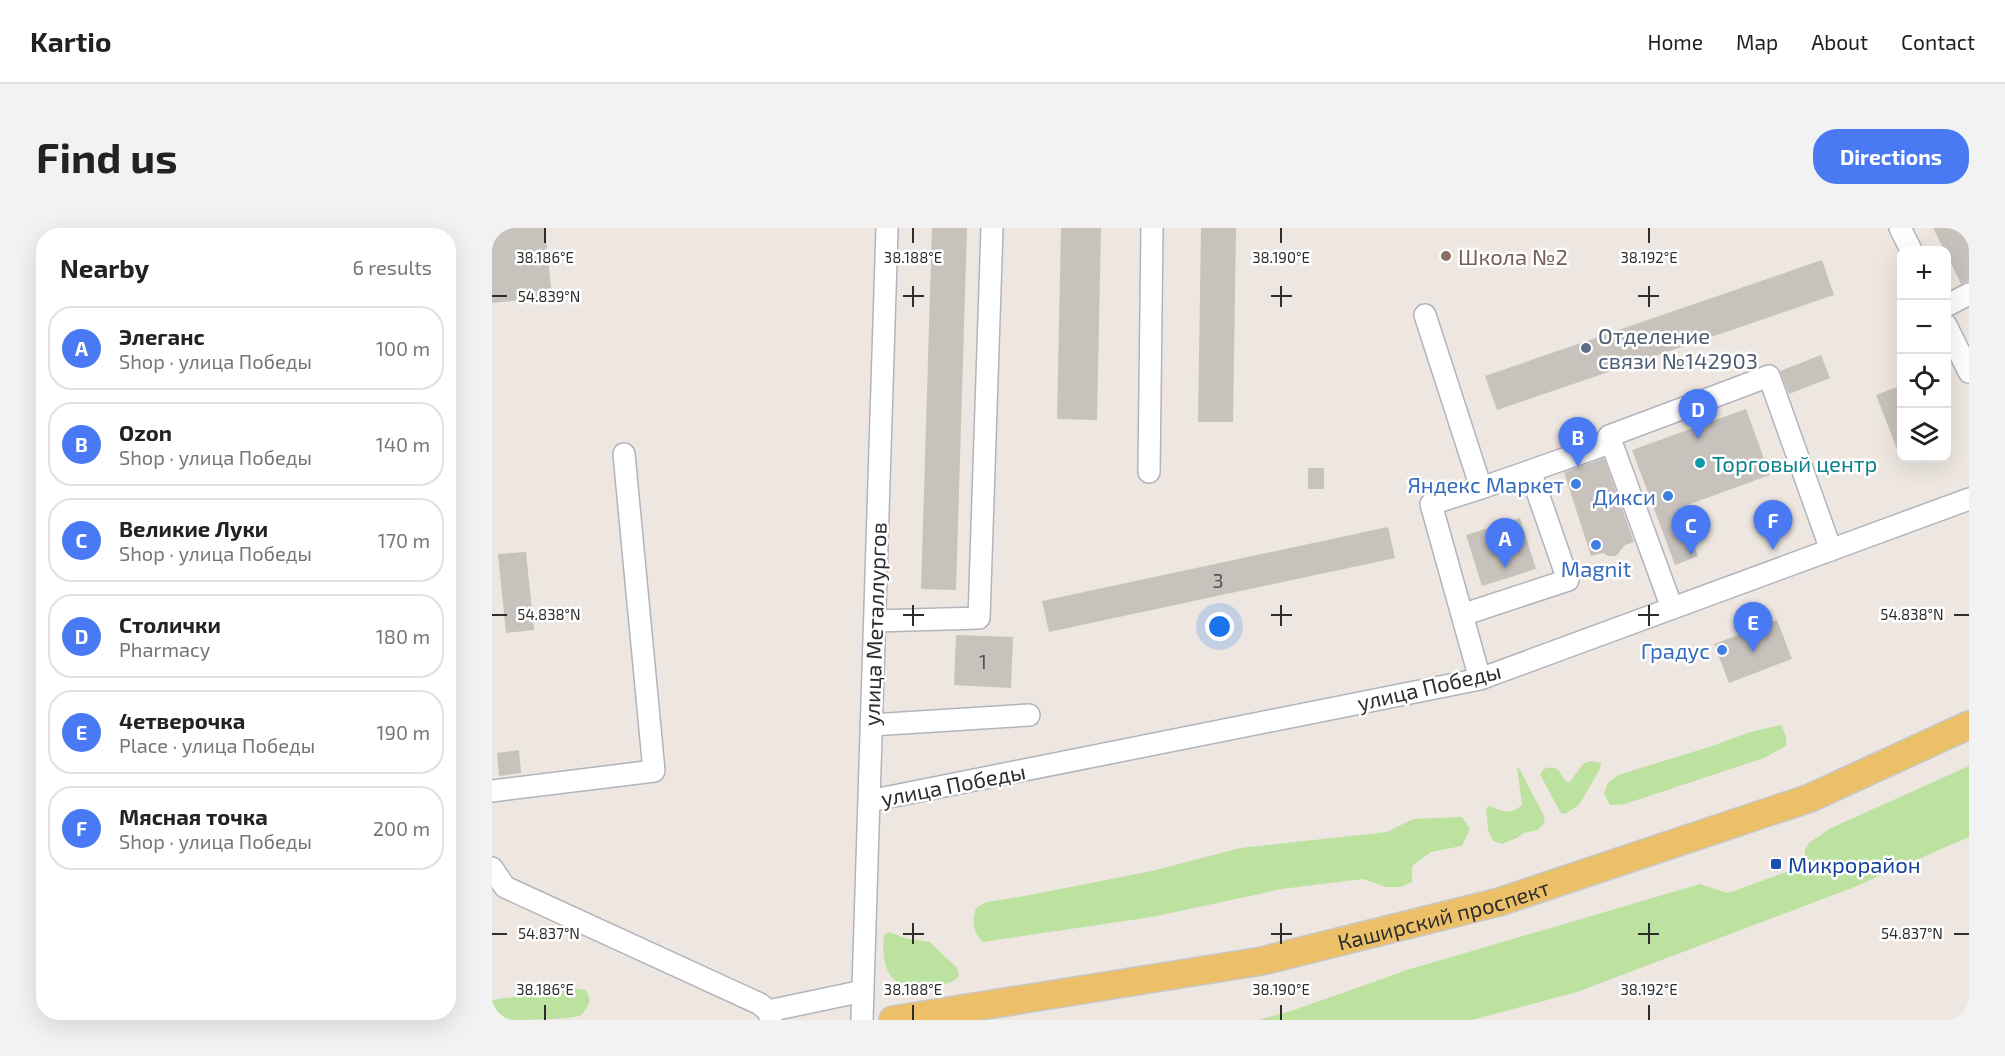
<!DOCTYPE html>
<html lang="en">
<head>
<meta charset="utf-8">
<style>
	body { margin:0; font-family:"Exo 2",sans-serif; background:#f2f2f2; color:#222 }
	.controls { position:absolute; right:18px; top:18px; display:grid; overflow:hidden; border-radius:12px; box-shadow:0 6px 24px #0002 }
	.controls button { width:54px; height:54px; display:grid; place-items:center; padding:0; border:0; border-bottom:2px solid #e0e0e0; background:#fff; color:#222; font:30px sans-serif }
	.you { position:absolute; left:728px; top:399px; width:21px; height:21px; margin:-15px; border:4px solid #fff; border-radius:50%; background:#1a73e8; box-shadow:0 0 0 9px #1a73e833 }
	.badge { display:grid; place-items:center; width:39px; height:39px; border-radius:50%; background:#497af3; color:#fff; font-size:20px; font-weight:700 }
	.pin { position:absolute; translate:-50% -50px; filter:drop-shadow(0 2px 3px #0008) }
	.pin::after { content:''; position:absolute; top:32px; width:21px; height:18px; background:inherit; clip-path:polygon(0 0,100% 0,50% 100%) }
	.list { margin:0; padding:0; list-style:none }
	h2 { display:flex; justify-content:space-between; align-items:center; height:78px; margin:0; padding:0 24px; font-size:26px }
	h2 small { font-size:20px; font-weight:400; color:#767676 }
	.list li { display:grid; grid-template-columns:39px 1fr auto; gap:18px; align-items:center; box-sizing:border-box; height:84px; margin:0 12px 12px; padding:0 12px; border:2px solid #e0e0e0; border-radius:24px }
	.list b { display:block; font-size:22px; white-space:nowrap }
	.list p { margin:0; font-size:20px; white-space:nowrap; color:#767676 }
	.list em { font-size:20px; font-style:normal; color:#767676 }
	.icon { flex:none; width:33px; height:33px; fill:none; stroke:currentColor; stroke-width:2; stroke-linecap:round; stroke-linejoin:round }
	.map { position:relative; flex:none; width:1477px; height:792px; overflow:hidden; border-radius:24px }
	header { display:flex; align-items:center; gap:36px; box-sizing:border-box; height:84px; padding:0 30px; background:#fff; border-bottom:2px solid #e0e0e0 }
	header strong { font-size:28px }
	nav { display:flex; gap:33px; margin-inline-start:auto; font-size:21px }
	.intro { display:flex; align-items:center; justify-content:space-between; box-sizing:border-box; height:144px; padding:0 36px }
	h1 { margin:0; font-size:42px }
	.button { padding:15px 27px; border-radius:24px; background:#497af3; color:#fff; font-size:21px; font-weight:700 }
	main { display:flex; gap:36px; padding:0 36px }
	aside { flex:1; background:#fff; border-radius:24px; box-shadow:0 6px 24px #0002 }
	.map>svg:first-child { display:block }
	.green { fill:#bde2a0 }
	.building { fill:#c7c2bc }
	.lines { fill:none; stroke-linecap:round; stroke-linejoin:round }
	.minor-casing { stroke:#b1b4bd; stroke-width:24 }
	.major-casing { stroke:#c8c8c8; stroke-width:30 }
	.minor { stroke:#fff; stroke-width:21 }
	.major { stroke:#ebc068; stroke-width:27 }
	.ticks { fill:none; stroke:#2d2d2d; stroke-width:2 }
	.education-dot { fill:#8d6e63; stroke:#fff; stroke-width:2 }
	.service-dot { fill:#5c6f8a; stroke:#fff; stroke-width:2 }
	.culture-dot { fill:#0f9aa8; stroke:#fff; stroke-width:2 }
	.shop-dot { fill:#3f7fe0; stroke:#fff; stroke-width:2 }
	.transit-dot { fill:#1a4fb4; stroke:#fff; stroke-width:2 }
	.labels { text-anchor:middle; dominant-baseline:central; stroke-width:5; stroke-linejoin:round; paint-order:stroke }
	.number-label { font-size:20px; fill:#545251 }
	.education-label { font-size:22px; fill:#785e54; stroke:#fff; text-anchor:start }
	.service-label { font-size:22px; fill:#4e5e75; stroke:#fff; text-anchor:start }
	.culture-label { font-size:22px; fill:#0d838f; stroke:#fff; text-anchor:start }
	.shop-label { font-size:22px; fill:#366cbe; stroke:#fff; text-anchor:end }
	.street-label { font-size:22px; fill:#2d2d2d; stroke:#fff }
	.transit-label { font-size:22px; fill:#164399; stroke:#fff; text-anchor:start }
	.ticks-label { font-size:15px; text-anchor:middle; fill:#2d2d2d; stroke:#fff; stroke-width:5; stroke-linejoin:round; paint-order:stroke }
</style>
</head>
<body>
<header>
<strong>Kartio</strong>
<nav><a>Home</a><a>Map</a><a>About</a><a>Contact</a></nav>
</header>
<div class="intro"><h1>Find us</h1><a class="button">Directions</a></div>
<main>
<aside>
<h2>Nearby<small>6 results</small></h2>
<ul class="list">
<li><span class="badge">A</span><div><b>Элеганс</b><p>Shop · улица Победы</p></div><em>100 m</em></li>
<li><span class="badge">B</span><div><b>Ozon</b><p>Shop · улица Победы</p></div><em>140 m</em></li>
<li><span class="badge">C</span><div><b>Великие Луки</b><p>Shop · улица Победы</p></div><em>170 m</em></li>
<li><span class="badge">D</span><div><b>Столички</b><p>Pharmacy</p></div><em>180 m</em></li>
<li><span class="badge">E</span><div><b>4етверочка</b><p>Place · улица Победы</p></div><em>190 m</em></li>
<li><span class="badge">F</span><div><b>Мясная точка</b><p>Shop · улица Победы</p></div><em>200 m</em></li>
</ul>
</aside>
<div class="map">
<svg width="1477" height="792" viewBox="0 0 1477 792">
	<rect width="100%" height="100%" fill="#eee7e1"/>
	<path class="green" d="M 1289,497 L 1294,508 L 1294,518 L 1272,530 L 1133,576 L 1118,577 L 1112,565 L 1116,555 L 1126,547 L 1220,518 L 1258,504 Z
		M 1099,533 L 1109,535 L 1108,541 L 1087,577 L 1073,586 L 1068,584 L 1048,546 L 1052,541 C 1066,536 1068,544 1074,554 L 1078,554 L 1091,536 Z
		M 1477,538 L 1477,609 L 1360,660 L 1085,764 L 980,792 L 766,792 L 802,782 L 915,742 L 1208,656 L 1236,665 L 1308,639 L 1312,634 L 1313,621 L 1317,615 L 1339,600 Z
		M 1025,540 L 1027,540 L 1051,586 L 1053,594 L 1046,602 L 1032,605 L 1025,610 L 1010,616 L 1001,613 L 996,602 L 994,580 L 997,578 C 1012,583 1017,588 1030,577 Z
		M 970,589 L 978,601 L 970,618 L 939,624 L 920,638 L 920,654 L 909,659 L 894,659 L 871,651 L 790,661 L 660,689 L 491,714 C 480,703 480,695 484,680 L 494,674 L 527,669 L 660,643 L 748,620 L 895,604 L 921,591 Z
		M 398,704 L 413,710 L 438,714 L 465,740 L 467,748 C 461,756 451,756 442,757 C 433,757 423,759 414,757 C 391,754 390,724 392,707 Z
		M 81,760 L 94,762 L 98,772 C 96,777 93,785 87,788 C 71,792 20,792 0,792 L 0,772 Z"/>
	<path class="building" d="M 20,0 L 53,0 L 60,69 L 0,75 L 0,2 Z
		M 440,0 L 475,0 L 464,362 L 429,361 Z
		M 569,0 L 609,0 L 605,192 L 565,191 Z
		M 709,0 L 744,0 L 741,194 L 706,194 Z
		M 1441,0 L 1477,0 L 1477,53 L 1469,56 L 1455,27 L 1455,22 L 1452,22 Z
		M 1330,32 L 1342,67 L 1005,182 L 993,148 Z
		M 1329,127 L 1338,150 L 1297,166 L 1288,143 Z
		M 1410,157 L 1410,229 L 1408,229 L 1384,167 Z
		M 1254,181 L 1278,247 L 1187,280 L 1206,328 L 1183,337 L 1140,222 Z
		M 1112,230 L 1142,314 L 1133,317 L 1124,328 L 1116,328 L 1111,325 L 1099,328 L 1072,244 Z
		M 816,240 L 832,240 L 832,261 L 816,261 Z
		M 1028,290 L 1044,341 L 990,358 L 974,307 Z
		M 896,299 L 903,330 L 557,404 L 550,373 Z
		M 34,324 L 42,402 L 14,405 L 6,326 Z
		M 1285,392 L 1300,431 L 1237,455 L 1222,416 Z
		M 464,407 L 521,409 L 519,460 L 462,457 Z
		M 27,522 L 29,545 L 7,548 L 5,525 Z"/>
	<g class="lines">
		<defs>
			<path id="minor" d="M 1408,0 L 1419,22
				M 1454,78 L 1477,66
				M 933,87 L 989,260 L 939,276 L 988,451
				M 1454,97 L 1477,144
				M 1038,243 L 1120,214
				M 657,244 L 660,0
				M 1180,380 L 1117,208 L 1277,148 L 1339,322
				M 970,387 L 1076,352 L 1038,243 L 989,260
				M 383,393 L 487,390 L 500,0
				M 379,497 L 537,487
				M 0,563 L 162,543 L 132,226
				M 377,573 L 988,451 L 1477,271
				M 0,640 L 13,659 L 268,776 L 276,783 L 279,792
				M 276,783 L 371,763
				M 370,792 L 395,0"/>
			<g id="major">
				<path id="s1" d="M 401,792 L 770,733 L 1007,674 L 1318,570 L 1477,497"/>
			</g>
		</defs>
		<use href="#minor" class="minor-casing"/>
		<use href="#major" class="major-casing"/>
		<use href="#minor" class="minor"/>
		<use href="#major" class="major"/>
	</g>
	<path class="ticks" d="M 53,0 L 53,15M 421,0 L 421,15M 789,0 L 789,15M 1157,0 L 1157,15M 421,58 L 421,79M 789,58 L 789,79M 1157,58 L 1157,79M 0,68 L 15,68M 411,68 L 432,68M 779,68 L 800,68M 1146,68 L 1167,68M 421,377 L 421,398M 789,377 L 789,398M 1157,377 L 1157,398M 0,387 L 15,387M 411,387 L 432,387M 779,387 L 800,387M 1146,387 L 1167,387M 1462,387 L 1477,387M 421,695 L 421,716M 789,695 L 789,716M 1157,695 L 1157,716M 0,706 L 15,706M 411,706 L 432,706M 779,706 L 800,706M 1146,706 L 1167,706M 1462,706 L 1477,706M 53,777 L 53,792M 421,777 L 421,792M 789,777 L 789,792M 1157,777 L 1157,792"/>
	<circle class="education-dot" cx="954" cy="28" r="6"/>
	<circle class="service-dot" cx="1094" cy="120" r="6"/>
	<circle class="culture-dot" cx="1208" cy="235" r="6"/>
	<g class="shop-dot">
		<circle cx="1084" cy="256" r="6"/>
		<circle cx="1176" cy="268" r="6"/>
		<circle cx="1104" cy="317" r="6"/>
		<circle cx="1230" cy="422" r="6"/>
	</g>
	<rect class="transit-dot" x="1278" y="630" width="12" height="12" rx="3"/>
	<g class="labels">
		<g class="number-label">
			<text x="726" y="352">3</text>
			<text x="491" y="433">1</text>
		</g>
		<g class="education-label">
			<text x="966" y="28">Школа №2</text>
		</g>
		<g class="service-label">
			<text x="1106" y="107">Отделение<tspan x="1106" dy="25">связи №142903</tspan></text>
		</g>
		<g class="culture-label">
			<text x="1220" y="235">Торговый центр</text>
		</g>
		<g class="shop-label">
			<text x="1072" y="256">Яндекс Маркет</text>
			<text x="1164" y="268">Дикси</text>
			<text x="1104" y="340" text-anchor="middle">Magnit</text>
			<text x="1218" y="422">Градус</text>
		</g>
		<g class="street-label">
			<text transform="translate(382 396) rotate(-88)">улица Металлургов</text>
			<text transform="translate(937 458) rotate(-13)">улица Победы</text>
			<text transform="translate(461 556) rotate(-11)">улица Победы</text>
			<text stroke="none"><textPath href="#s1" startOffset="561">Каширский проспект</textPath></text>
		</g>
		<g class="transit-label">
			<text x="1296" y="636">Микрорайон</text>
		</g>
	</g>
	<g class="ticks-label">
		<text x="53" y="35">38.186°E</text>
		<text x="421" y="35">38.188°E</text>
		<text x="789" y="35">38.190°E</text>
		<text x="1157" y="35">38.192°E</text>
		<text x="57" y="74">54.839°N</text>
		<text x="57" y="392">54.838°N</text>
		<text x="1420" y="392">54.838°N</text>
		<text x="57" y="711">54.837°N</text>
		<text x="1420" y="711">54.837°N</text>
		<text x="53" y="767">38.186°E</text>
		<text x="421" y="767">38.188°E</text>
		<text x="789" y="767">38.190°E</text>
		<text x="1157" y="767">38.192°E</text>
	</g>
</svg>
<div class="controls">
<button>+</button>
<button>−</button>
<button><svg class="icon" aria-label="locate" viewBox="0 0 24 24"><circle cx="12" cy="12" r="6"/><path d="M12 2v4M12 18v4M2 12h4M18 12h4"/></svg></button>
<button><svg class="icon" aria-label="layers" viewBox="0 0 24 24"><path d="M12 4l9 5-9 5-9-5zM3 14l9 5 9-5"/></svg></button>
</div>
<div class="you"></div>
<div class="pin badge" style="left:1013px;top:340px">A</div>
<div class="pin badge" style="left:1086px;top:239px">B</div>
<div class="pin badge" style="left:1199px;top:327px">C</div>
<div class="pin badge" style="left:1206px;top:211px">D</div>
<div class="pin badge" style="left:1261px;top:424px">E</div>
<div class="pin badge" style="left:1281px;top:322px">F</div>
</div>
</main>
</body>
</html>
